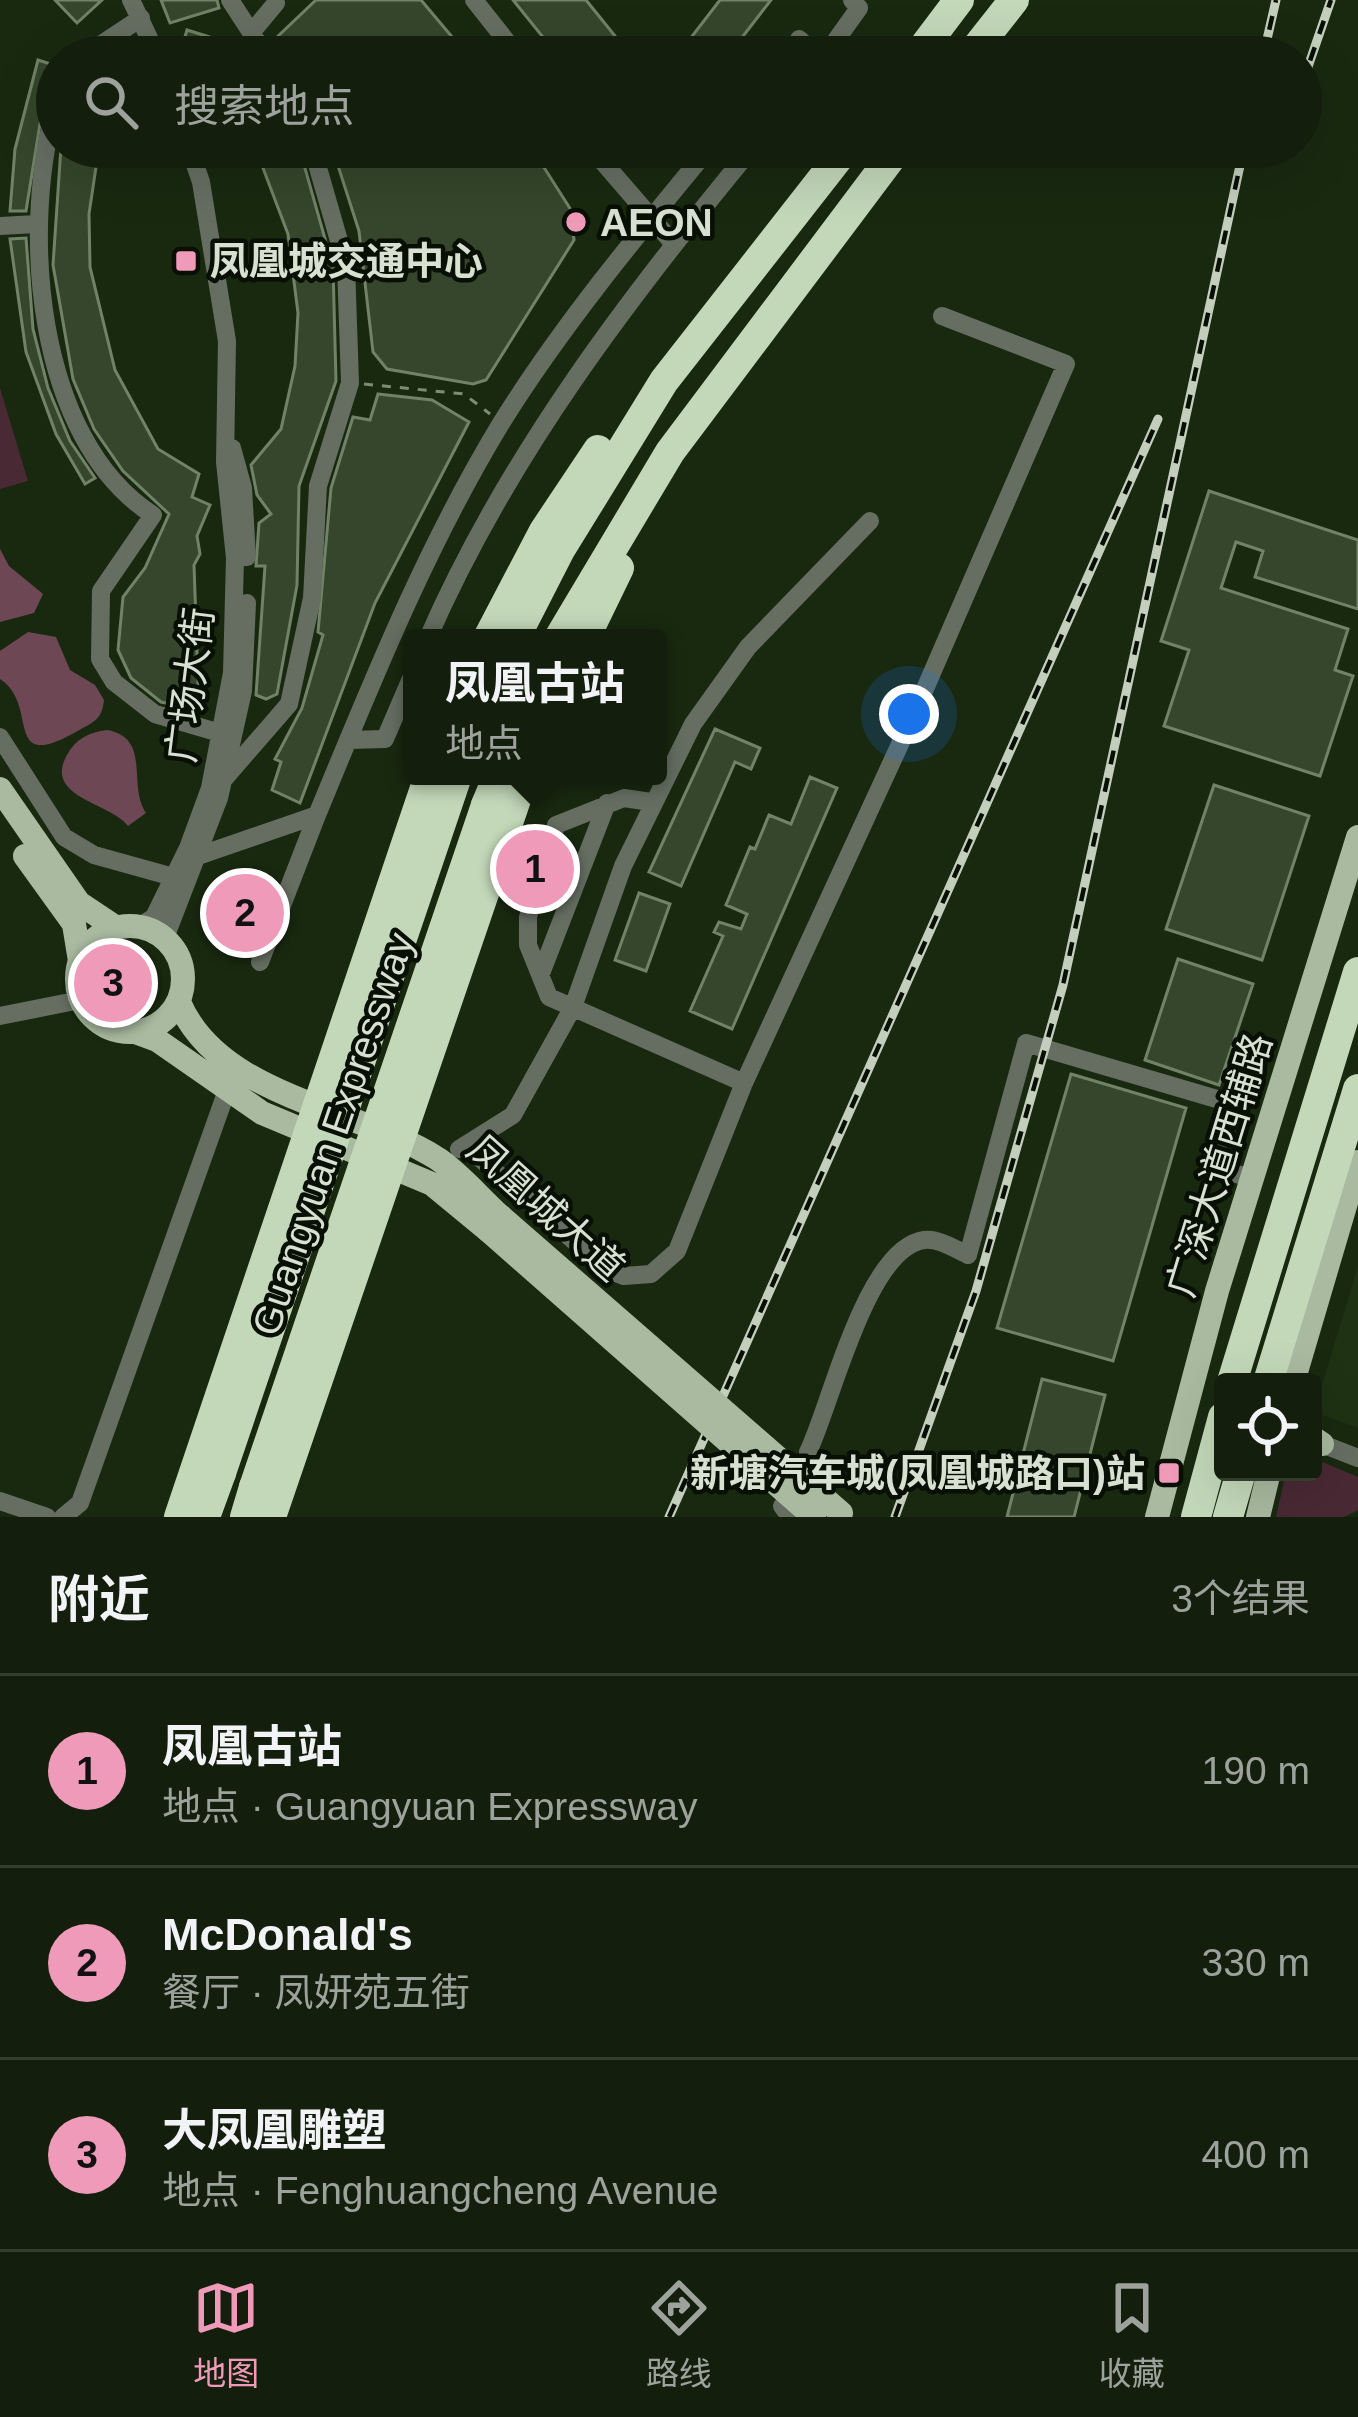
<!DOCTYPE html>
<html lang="zh">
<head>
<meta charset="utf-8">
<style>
	body { margin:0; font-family:Arial,"Noto Sans SC",sans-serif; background:#1c2715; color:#f1f3f6 }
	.controls { position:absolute; right:36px; bottom:36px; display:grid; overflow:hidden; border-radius:12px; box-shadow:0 12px 48px #0002 }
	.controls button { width:108px; height:108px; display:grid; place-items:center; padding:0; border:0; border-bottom:3px solid #323d2d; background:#131f0c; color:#f1f3f6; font:60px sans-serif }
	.you { position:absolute; left:909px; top:714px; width:42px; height:42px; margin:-30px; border:9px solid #fff; border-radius:50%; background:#1a73e8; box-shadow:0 0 0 18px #1a73e833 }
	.badge { display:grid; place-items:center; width:78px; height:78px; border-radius:50%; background:#ef9ab8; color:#111; font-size:39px; font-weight:700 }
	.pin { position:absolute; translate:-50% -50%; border:6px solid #fff; box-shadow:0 3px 12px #0006 }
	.popup { position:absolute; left:403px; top:629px; width:264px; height:156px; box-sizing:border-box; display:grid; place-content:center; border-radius:12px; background:#131f0c; filter:drop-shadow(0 3px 9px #0005); font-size:39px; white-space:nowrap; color:#9da29d }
	.popup b { font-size:45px; color:#f1f3f6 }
	.popup::after { content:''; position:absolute; left:50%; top:100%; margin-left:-24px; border:24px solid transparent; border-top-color:#131f0c }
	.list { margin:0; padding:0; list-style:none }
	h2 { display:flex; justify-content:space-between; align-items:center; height:156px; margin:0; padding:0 48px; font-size:51px }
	h2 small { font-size:39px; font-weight:400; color:#9da29d }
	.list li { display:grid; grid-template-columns:78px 1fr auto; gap:36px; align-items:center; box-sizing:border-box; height:192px; padding:0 48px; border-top:3px solid #323d2d }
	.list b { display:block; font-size:45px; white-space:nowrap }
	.list p { margin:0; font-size:39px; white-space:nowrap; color:#9da29d }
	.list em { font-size:39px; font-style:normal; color:#9da29d }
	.icon { flex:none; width:66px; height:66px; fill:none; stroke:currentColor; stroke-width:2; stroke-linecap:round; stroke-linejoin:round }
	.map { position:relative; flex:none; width:1358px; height:1517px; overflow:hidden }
	.search { position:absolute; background:#131f0c; box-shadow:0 12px 48px #0002; left:36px; right:36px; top:36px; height:132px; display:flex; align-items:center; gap:30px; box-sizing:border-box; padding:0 42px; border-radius:66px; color:#9da29d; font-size:45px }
	.sheet { height:732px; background:#131f0c }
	nav { display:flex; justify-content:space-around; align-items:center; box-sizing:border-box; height:168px; border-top:3px solid #323d2d; background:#131f0c; font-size:33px; color:#9da29d }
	nav a { display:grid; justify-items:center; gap:6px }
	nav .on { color:#ef9ab8 }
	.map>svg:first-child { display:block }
	.built { fill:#1f3213 }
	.green { fill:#492934 }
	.water { fill:#6e4754 }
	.building { fill:#35462c; stroke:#708366; stroke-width:3 }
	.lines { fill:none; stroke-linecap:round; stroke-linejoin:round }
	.path { stroke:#7f8b77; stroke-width:3; stroke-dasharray:9 9; stroke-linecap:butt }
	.minor { stroke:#666e62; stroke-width:18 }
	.major { stroke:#a9baa0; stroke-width:24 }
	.highway { stroke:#c3d8b9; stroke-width:30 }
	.rail-casing { stroke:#c3cebd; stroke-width:9 }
	.rail { stroke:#080f05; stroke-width:4.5; stroke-dasharray:14; stroke-linecap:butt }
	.major-bridge { stroke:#a9baa0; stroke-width:24 }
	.highway-bridge { stroke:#c3d8b9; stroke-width:30 }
	.poi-dot { fill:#ef9ab8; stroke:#080f05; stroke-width:4.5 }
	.labels { text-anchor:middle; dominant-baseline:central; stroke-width:9; stroke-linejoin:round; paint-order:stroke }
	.poi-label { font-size:39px; font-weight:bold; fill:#d7e1d1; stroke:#080f05; text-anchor:start }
	.street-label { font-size:39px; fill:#d7e1d1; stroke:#080f05 }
</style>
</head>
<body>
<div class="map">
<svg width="1358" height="1517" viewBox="0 0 1358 1517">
	<rect width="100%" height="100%" fill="#192910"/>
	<path class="built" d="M 1358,1266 L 1358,1428 L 1314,1412 Z"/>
	<path class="green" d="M 0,388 L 28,481 L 0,489 Z
		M 1313,1458 L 1358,1477 L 1358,1510 L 1344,1517 L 1276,1517 L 1286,1472 L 1313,1472 Z"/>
	<path class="water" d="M 0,549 L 9,566 L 43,594 L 34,613 L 0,622 Z
		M 28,632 L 56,637 L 70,670 L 95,685 L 104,700 C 102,718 96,721 81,729 C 0,777 41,705 0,679 L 0,651 Z
		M 107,730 C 152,738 127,785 146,813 L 128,826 C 110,802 43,798 67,755 C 75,739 90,732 107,730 Z"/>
	<path class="building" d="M 55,0 L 102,0 L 77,23 Z
		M 161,0 L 217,0 L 219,8 L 170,23 Z
		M 316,0 L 421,0 L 469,57 L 286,57 L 275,39 Z
		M 513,0 L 586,0 L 632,57 L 559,57 Z
		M 720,0 L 771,0 L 727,57 L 676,57 Z
		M 187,30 L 216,39 L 249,57 L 179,57 Z
		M 38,60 L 57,66 L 57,89 L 44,99 L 26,211 L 10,211 L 15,149 Z
		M 61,147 L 99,147 L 89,214 L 90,267 L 115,370 L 158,449 L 199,474 L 192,497 L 210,505 L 197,536 L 200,554 L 194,565 L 199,710 L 161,702 L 131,678 L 118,650 L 123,597 L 145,568 L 169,514 L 123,471 L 94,429 L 73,379 L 53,265 Z
		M 255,147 L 299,147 L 333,267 L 336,381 L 299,486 L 297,585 L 277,694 L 266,699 L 256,695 L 265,566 L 256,566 L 259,523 L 271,514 L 257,495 L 251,465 L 281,429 L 295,366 L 298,313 L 288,234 Z
		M 332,147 L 531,147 L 571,210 L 574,240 L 486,380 L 473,384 L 387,369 L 373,352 L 359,231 Z
		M 26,238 L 33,329 L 48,388 L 70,441 L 95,478 L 85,484 L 56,434 L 26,352 L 10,239 Z
		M 378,394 L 432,400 L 469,422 L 375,603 L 300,803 L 272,790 L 281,762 L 275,759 L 302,708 L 323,635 L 318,632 L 331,488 L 353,417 L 370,420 Z
		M 1209,491 L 1358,540 L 1358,609 L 1255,577 L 1263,551 L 1236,542 L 1221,588 L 1348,629 L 1335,670 L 1353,676 L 1320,776 L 1164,726 L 1189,650 L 1161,641 Z
		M 715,729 L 760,748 L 751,769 L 735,762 L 681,886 L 649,872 Z
		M 810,777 L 837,788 L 732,1029 L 690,1011 L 723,936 L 714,932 L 719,922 L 741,929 L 747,914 L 726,905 L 750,847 L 755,849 L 769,815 L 791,824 Z
		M 1214,785 L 1309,816 L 1262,960 L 1166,929 Z
		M 639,893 L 670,904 L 646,971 L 615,960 Z
		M 1178,959 L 1253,984 L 1219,1085 L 1145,1060 Z
		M 1071,1074 L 1186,1108 L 1113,1361 L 997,1328 Z
		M 1042,1379 L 1105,1395 L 1074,1517 L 1007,1517 Z"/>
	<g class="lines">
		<path class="path" d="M 364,384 L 464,394 L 490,414"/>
		<path class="minor" d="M 131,0 L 158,57
			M 230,0 L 267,57
			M 474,0 L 519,57
			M 251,33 L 276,3
			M 799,39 L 820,57
			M 82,57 L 141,18
			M 824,57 L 859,8 L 852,0
			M 57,102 C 20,224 34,439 153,515 L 101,591 L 100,659 L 114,682 L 155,714 L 220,733
			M 590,147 L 673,243
			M 0,226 L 36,224
			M 232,448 L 243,488 L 247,557
			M 428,638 C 507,457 628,298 753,147
			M 0,737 L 64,837 L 94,855 L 184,880
			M 348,740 L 385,739 L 412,676
			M 224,779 L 289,704 L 312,598 L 318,486 L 350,383 L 346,265 L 312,147
			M 651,802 L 624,798 L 556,825 L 528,917 L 528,945 L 549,997 L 744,1083
			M 198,856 L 317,815 C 372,682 425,549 500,425 C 560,328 637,235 710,147
			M 139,927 L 154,917 L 188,848 L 210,788 L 232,673 L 235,558 L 225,462 L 227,341 L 201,182 L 189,147
			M 165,938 L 219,798 L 243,691 L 247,603
			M 260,962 L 317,815
			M 542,971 L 607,803
			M 0,1016 L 80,1000
			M 465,1145 L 606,1269 L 624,1276 L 651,1274 L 677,1251 L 744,1083 L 918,705 L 1066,364 L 942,316
			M 459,1149 L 513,1115 L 573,1007 L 623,866 L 693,724 L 748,647 L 870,521
			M 1322,1444 L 1358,1458
			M 808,1452 C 831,1405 866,1248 924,1240 C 938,1238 955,1249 968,1255 L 1026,1043 L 1227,1102 L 1213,1168 L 1252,1178
			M 0,1501 L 47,1517
			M 782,1506 L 790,1517
			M 63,1517 L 80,1503 L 226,1093"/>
		<path class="major" d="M 0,789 L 79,903 L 115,927
			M 25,856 L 74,924 L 80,961
			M77 979a53 53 0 1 1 106 0a53 53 0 1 1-106 0Z
			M 179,1002 C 219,1098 359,1108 438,1159 C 460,1174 480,1198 500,1216
			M 138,1033 L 157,1040 L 262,1113 L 432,1184 L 489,1231
			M 1293,1382 L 1358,1162
			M 1313,1438 L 1322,1444
			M 1157,1517 L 1217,1291 L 1358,837
			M 1258,1517 L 1269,1472"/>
		<path class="highway" d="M 916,57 L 959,0
			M 969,57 L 1014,0
			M 488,638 L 544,531 L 598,450
			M 515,638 L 560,550 L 664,381 L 847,147
			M 559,638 L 670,452 L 899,147
			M 585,638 L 619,568
			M 486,805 L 498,776
			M 1232,1382 L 1358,972
			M 1268,1382 L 1358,1089
			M 179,1517 L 429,776
			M 205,1517 L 221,1473
			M 245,1517 L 254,1487
			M 271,1517 L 524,776
			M 1196,1517 L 1223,1417
			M 1228,1517 L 1241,1472"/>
		<defs>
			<path id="rail" d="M 1263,57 L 1276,0
				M 1301,87 L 1331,0
				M 669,1517 L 1158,419
				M 895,1517 L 976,1291 L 1063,985 L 1244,147"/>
		</defs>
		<use href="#rail" class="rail-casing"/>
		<use href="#rail" class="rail"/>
		<path class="major-bridge" d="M 500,1216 L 841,1513
			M 489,1231 L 814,1517"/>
		<path class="highway-bridge" d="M 221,1473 L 457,776
			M 254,1487 L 486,805"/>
	</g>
	<g class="poi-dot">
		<circle cx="576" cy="222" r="12"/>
		<rect x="174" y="249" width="24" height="24" rx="6"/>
		<rect x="1157" y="1461" width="24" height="24" rx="6"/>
	</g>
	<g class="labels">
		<g class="poi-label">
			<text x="600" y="222">AEON</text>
			<text x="210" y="261">凤凰城交通中心</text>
			<text x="1145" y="1473" text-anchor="end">新塘汽车城(凤凰城路口)站</text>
		</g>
		<g class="street-label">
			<text transform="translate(190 685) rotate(-83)">广场大街</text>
			<text transform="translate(333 1134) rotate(-71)">Guangyuan Expressway</text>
			<text transform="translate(1219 1165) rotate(-73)">广深大道西辅路</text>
			<text transform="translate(546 1208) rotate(42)">凤凰城大道</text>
		</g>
	</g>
</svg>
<div class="controls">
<button><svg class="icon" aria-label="locate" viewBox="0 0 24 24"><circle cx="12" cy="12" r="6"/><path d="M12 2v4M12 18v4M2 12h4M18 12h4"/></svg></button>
</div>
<div class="you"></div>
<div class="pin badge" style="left:535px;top:869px">1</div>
<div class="popup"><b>凤凰古站</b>地点</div>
<div class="pin badge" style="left:245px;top:913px">2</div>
<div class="pin badge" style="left:113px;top:983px">3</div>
<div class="search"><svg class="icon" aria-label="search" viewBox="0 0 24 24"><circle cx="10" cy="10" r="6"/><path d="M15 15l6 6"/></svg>搜索地点</div>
</div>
<section class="sheet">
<h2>附近<small>3个结果</small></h2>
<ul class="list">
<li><span class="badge">1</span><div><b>凤凰古站</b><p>地点 · Guangyuan Expressway</p></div><em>190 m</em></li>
<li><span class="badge">2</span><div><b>McDonald's</b><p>餐厅 · 凤妍苑五街</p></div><em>330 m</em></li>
<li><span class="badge">3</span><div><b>大凤凰雕塑</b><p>地点 · Fenghuangcheng Avenue</p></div><em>400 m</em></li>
</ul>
</section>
<nav>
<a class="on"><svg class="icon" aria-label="map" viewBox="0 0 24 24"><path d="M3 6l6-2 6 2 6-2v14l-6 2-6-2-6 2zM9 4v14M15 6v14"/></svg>地图</a>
<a><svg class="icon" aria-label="directions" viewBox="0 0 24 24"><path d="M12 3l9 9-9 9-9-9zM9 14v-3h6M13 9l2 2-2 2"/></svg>路线</a>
<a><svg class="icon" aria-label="saved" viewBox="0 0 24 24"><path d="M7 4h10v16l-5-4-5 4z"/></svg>收藏</a>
</nav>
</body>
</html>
